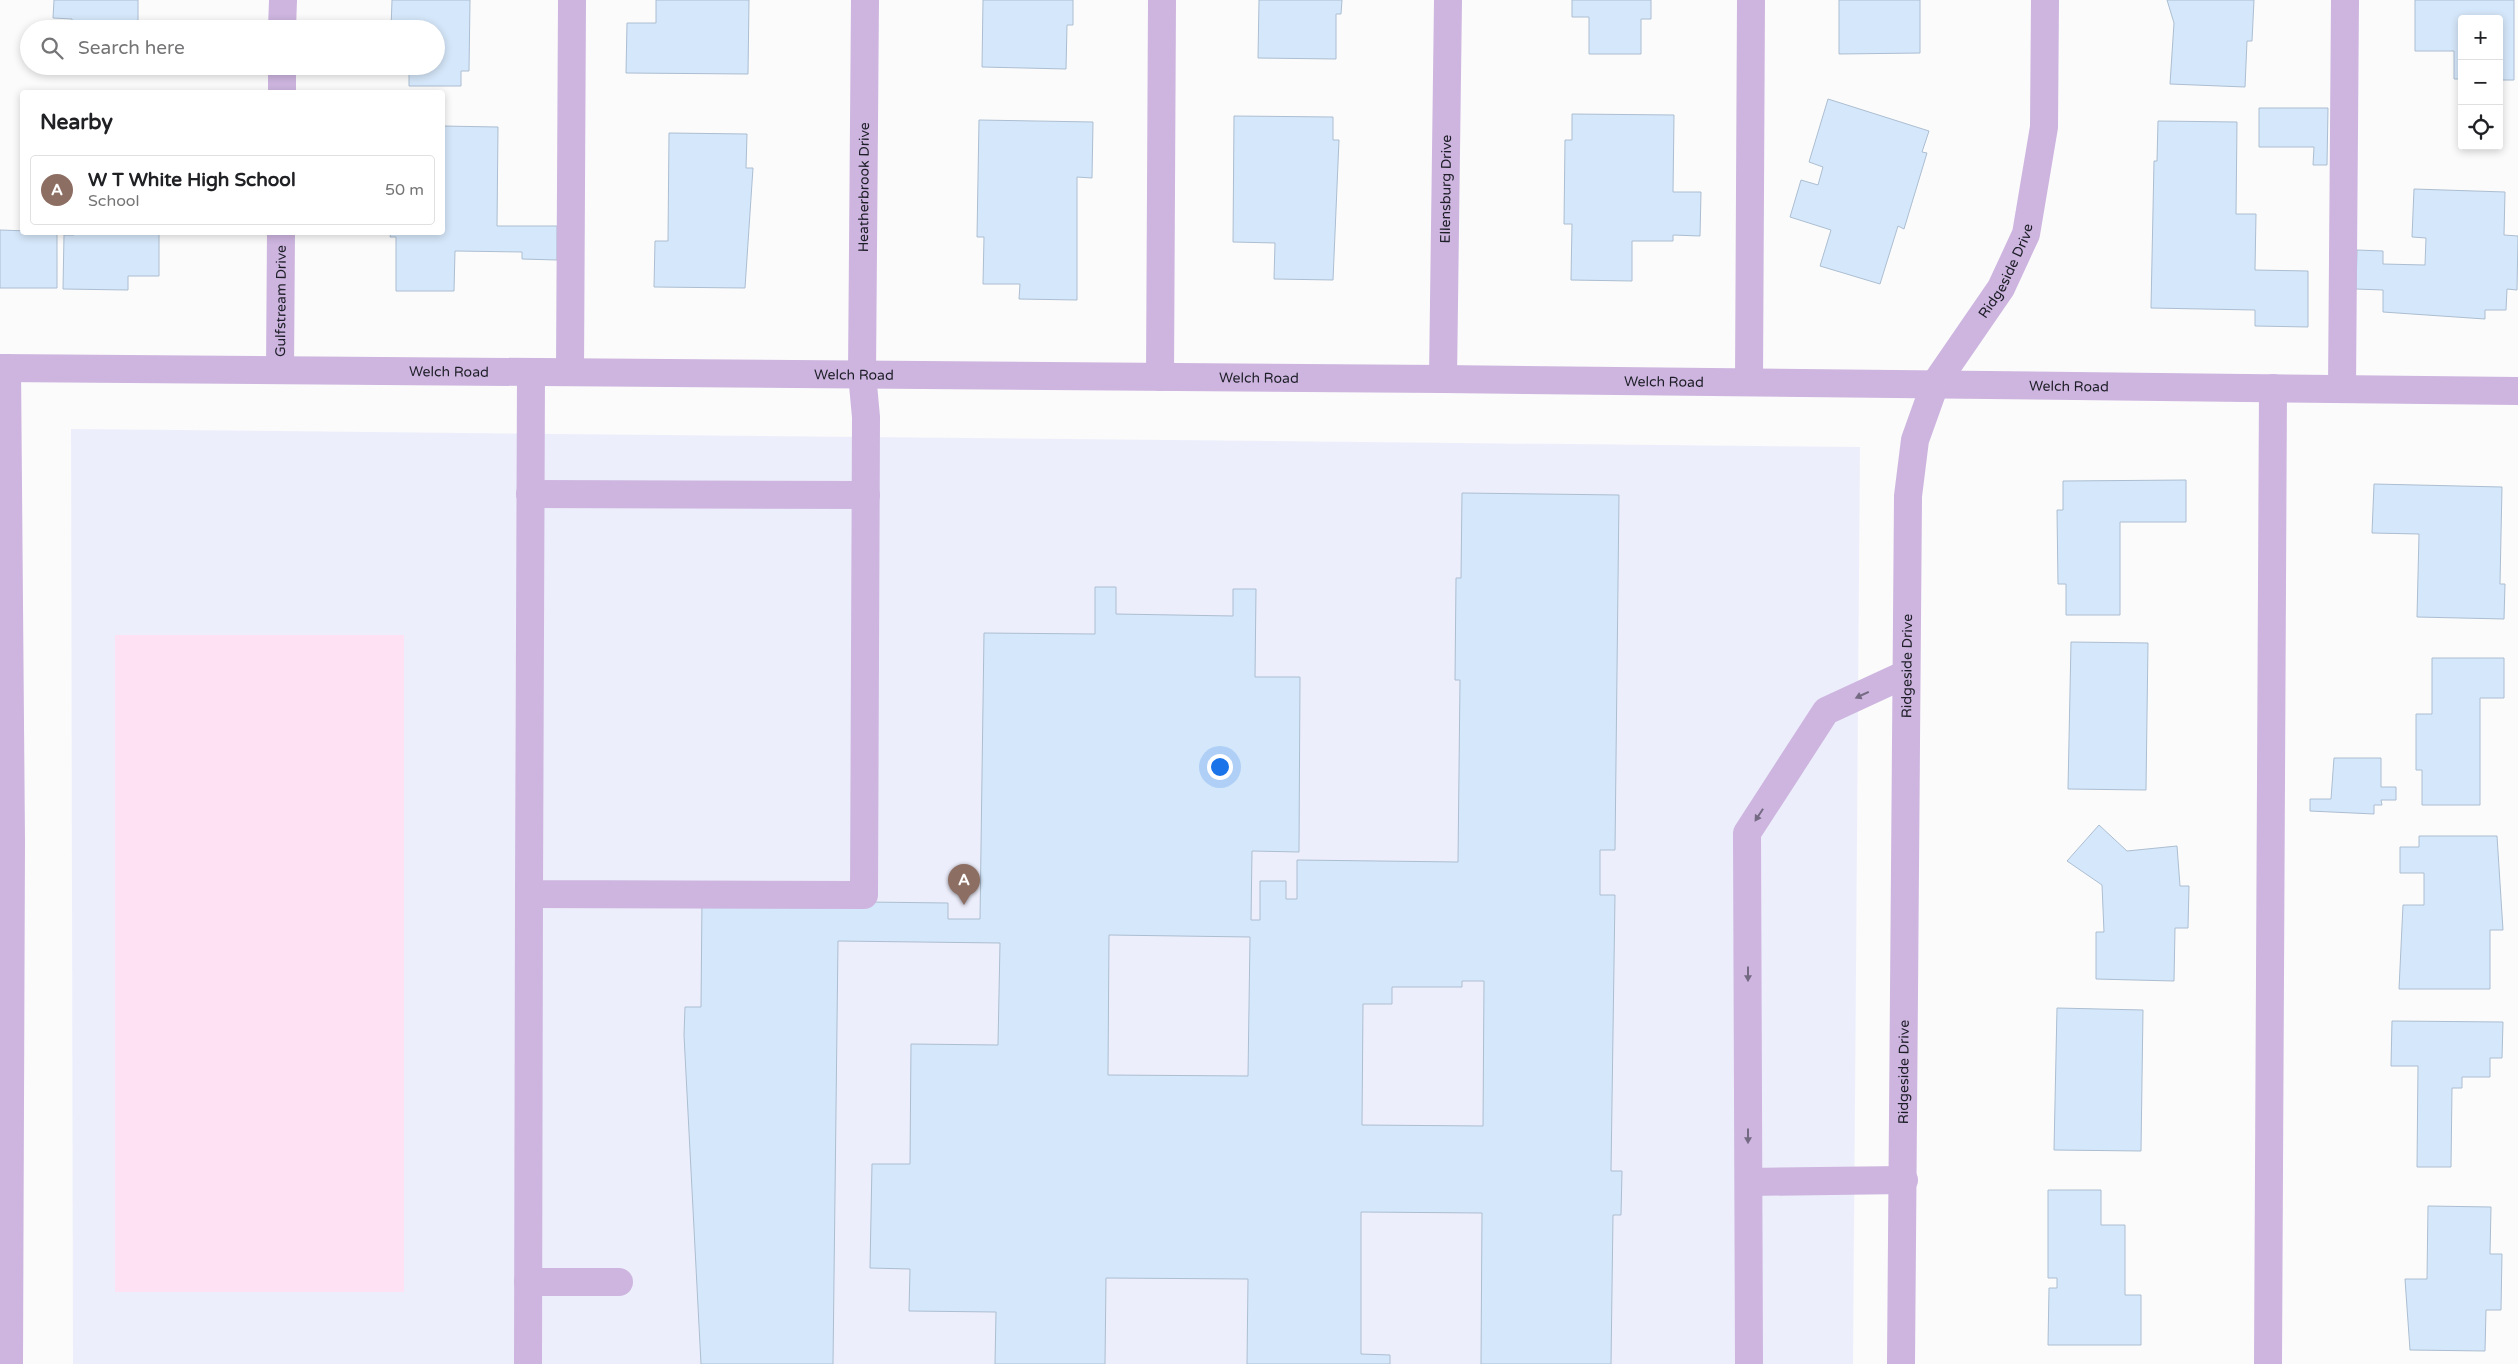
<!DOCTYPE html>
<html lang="en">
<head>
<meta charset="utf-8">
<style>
	body { margin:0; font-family:"Varela Round",sans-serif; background:#f2f2f2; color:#202124 }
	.controls { position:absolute; right:15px; top:15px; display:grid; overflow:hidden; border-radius:5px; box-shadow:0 2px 8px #0003 }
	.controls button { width:45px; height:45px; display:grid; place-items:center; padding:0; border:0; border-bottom:1px solid #e0e0e0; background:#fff; color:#202124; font:25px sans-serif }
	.you { position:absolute; left:1219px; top:766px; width:18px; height:18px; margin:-12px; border:4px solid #fff; border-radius:50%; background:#1a73e8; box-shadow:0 0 0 8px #1a73e833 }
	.badge { display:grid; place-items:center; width:32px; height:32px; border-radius:50%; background:#617a2c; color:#fff; font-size:16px; font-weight:700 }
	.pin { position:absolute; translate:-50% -41px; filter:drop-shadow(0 1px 2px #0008) }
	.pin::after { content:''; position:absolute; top:26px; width:18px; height:15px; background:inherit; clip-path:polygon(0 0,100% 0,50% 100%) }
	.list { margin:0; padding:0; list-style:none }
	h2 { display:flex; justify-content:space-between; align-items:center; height:65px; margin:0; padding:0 20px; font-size:21px }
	h2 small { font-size:16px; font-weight:400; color:#757577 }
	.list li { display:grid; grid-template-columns:32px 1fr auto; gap:15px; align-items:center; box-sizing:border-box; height:70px; margin:0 10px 10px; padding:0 10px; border:1px solid #e0e0e0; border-radius:5px }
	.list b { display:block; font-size:19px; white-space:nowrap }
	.list p { margin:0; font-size:16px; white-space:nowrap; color:#757577 }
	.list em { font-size:16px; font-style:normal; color:#757577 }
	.icon { flex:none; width:28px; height:28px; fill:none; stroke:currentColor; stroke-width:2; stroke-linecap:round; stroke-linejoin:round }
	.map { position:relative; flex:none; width:2518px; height:1364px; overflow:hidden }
	.search { position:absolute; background:#fff; box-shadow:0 2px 8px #0003; left:20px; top:20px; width:425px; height:55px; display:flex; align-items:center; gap:12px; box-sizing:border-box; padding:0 18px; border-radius:28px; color:#757577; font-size:19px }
	.panel { position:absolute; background:#fff; box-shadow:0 2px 8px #0003; left:20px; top:90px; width:425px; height:145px; border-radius:5px }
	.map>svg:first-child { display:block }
	.built { fill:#edeefb }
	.grass { fill:#fee1f2 }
	.building { fill:#d5e7fa; stroke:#acbed1; fill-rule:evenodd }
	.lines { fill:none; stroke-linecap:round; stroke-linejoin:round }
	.minor { stroke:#cdb5df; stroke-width:28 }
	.oneway { fill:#756a83 }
	.labels { text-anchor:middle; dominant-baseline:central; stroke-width:5; stroke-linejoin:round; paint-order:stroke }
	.street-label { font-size:14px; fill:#1d1e27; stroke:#fff }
</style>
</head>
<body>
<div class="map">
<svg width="2518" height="1364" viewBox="0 0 2518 1364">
	<rect width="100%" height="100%" fill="#fbfbfb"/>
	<path class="built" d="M 71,429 L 1860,447 L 1853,1364 L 73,1364 Z"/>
	<path class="grass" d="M 115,635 L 404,635 L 404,1292 L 115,1292 Z"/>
	<path class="building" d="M 54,0 L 138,0 L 138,21 L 124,21 L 124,29 L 72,29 L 72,19 L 53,18 Z
		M 392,0 L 470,0 L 469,71 L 461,71 L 461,86 L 409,86 L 409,66 L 436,66 L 436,29 L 391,29 Z
		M 656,0 L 749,0 L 748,74 L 626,73 L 627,23 L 656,23 Z
		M 983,0 L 1073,0 L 1073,25 L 1067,25 L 1066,69 L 982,67 Z
		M 1259,0 L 1342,0 L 1341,14 L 1336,14 L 1336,59 L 1258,58 Z
		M 1572,0 L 1651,0 L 1651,19 L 1641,19 L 1641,54 L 1589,54 L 1589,17 L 1572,17 Z
		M 1839,0 L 1920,0 L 1920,53 L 1839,54 Z
		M 2167,0 L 2254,0 L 2252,41 L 2247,41 L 2245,87 L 2170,84 L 2174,23 Z
		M 2415,0 L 2514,0 L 2514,80 L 2499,80 L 2499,19 L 2462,19 L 2462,79 L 2454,79 L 2454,51 L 2415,51 Z
		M 1828,99 L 1929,131 L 1922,152 L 1927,153 L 1904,229 L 1898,226 L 1880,284 L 1820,266 L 1831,230 L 1790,217 L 1801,180 L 1818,185 L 1823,167 L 1809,162 Z
		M 2259,108 L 2328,108 L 2327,165 L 2313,165 L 2314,147 L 2259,147 Z
		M 1572,114 L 1674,115 L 1673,192 L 1701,192 L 1700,236 L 1673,235 L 1673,241 L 1632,241 L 1632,281 L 1571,280 L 1572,224 L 1564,224 L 1565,140 L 1572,140 Z
		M 1234,116 L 1333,117 L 1333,140 L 1339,140 L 1333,280 L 1274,279 L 1275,243 L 1233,242 Z
		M 979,120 L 1093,122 L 1092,178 L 1077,177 L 1077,300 L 1019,299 L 1020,284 L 983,284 L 984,237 L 977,237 Z
		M 2158,121 L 2237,122 L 2236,214 L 2256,214 L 2255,270 L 2308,271 L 2308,327 L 2255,326 L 2255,310 L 2151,308 L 2154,161 L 2157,161 Z
		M 442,126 L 498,127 L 497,226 L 557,226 L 557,260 L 522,259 L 522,252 L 455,251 L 454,291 L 396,291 L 396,237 L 390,237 L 391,232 L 442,232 Z
		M 669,133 L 747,134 L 746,168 L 753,168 L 745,288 L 654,287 L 655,241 L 668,241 Z
		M 2414,189 L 2505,192 L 2504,235 L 2518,236 L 2517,290 L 2507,289 L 2506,310 L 2485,310 L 2485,319 L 2383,312 L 2383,290 L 2356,289 L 2357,250 L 2383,251 L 2383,264 L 2425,265 L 2426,238 L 2412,237 Z
		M 0,230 L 57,232 L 57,288 L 0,288 Z
		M 74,232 L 159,232 L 159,276 L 128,276 L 128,290 L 63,289 L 64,235 L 74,235 Z
		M 2186,480 L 2186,522 L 2120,522 L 2120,615 L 2066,615 L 2066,584 L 2058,584 L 2057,510 L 2063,510 L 2063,481 Z
		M 2374,484 L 2502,487 L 2500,584 L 2505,584 L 2504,619 L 2417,617 L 2419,534 L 2372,533 Z
		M 1462,493 L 1619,495 L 1615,850 L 1600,850 L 1600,895 L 1615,895 L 1611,1171 L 1622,1171 L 1621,1215 L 1613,1215 L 1611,1364 L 1481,1364 L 1482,1213 L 1361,1212 L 1361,1354 L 1390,1355 L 1390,1364 L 1247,1364 L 1248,1279 L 1106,1278 L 1105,1364 L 995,1364 L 996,1312 L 909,1311 L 910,1269 L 870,1268 L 872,1164 L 910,1164 L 911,1044 L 998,1045 L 1000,943 L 838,941 L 833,1364 L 701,1364 L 684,1035 L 685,1007 L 701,1007 L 702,900 L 948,903 L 948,919 L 980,919 L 984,633 L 1095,634 L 1095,587 L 1116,587 L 1116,614 L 1233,616 L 1233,589 L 1256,589 L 1255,677 L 1300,677 L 1299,852 L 1252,851 L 1251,920 L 1260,920 L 1260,881 L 1286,881 L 1286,899 L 1297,899 L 1297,860 L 1458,862 L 1460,680 L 1455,680 L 1456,578 L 1461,578 ZM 1109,935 L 1250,937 L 1248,1076 L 1108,1075 ZM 1462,981 L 1484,981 L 1483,1126 L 1362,1125 L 1363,1004 L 1392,1004 L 1392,987 L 1462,987 Z
		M 2071,642 L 2148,643 L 2146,790 L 2068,789 Z
		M 2432,658 L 2504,658 L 2504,698 L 2480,698 L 2480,805 L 2422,805 L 2422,770 L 2416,770 L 2416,714 L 2432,714 Z
		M 2334,758 L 2381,758 L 2381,787 L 2396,787 L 2396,800 L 2381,800 L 2382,805 L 2374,805 L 2374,814 L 2310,811 L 2310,799 L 2331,799 Z
		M 2099,825 L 2127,851 L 2177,846 L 2180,886 L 2189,886 L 2188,928 L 2175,928 L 2174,981 L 2096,979 L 2096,932 L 2104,932 L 2102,885 L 2067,861 Z
		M 2419,836 L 2497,836 L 2503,930 L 2490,930 L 2490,989 L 2399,989 L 2403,905 L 2424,905 L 2424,873 L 2400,873 L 2400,847 L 2419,847 Z
		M 2057,1008 L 2143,1010 L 2141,1151 L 2054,1150 Z
		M 2392,1021 L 2503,1022 L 2502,1058 L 2490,1058 L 2490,1077 L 2462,1077 L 2462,1088 L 2452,1088 L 2451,1167 L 2417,1167 L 2418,1066 L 2391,1066 Z
		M 2048,1190 L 2101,1190 L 2101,1225 L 2125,1225 L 2125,1295 L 2141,1295 L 2141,1345 L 2048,1345 L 2049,1288 L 2057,1288 L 2057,1278 L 2048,1278 Z
		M 2428,1206 L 2491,1207 L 2490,1254 L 2502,1254 L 2501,1310 L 2486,1310 L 2485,1351 L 2410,1350 L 2405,1279 L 2427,1279 Z"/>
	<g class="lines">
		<g class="minor">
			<path d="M 282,29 L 283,0"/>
			<path d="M 282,92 L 282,66"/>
			<path id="s1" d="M 0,368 L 1443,379 L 2518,391"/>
			<path d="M 7,368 L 11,841 L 9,1364"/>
			<path id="s2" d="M 280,370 L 281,232"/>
			<path id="s3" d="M 531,372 L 529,894 L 864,895 L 866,417 L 862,374 L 865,0"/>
			<path d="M 570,372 L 572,0"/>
			<path d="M 1160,377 L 1162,0"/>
			<path id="s4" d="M 1443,379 L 1448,0"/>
			<path d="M 1749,382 L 1751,0"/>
			<path d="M 2342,389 L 2345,0"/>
			<path d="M 530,494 L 866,495"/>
			<path d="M 1749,1182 L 1904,1180"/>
			<path d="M 528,1282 L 619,1282"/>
			<path d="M 528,1364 L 529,894"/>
			<path d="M 1749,1364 L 1747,833 L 1826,711 L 1906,674"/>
			<path id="s5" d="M 1901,1364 L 1908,496 L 1915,440 L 1935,384 L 2001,288 L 2026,234 L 2044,127 L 2045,0"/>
			<path d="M 2268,1364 L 2273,388"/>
		</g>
	</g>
	<defs><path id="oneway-solid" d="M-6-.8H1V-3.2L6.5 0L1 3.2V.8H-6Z" transform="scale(1.25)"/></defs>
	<g class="oneway">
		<use href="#oneway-solid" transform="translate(1862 695) rotate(155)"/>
		<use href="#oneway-solid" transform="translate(1759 815) rotate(123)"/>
		<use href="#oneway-solid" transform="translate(1748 974) rotate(90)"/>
		<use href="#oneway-solid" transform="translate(1748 1136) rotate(90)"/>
	</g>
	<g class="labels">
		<g class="street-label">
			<text stroke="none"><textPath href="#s3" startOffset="1565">Heatherbrook Drive</textPath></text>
			<text stroke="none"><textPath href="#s4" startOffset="190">Ellensburg Drive</textPath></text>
			<text stroke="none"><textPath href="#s5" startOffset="1118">Ridgeside Drive</textPath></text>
			<text stroke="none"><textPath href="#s2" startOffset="69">Gulfstream Drive</textPath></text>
			<text stroke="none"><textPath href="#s1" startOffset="449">Welch Road</textPath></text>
			<text stroke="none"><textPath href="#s1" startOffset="854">Welch Road</textPath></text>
			<text stroke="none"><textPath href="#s1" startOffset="1259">Welch Road</textPath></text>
			<text stroke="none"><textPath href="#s1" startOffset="1664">Welch Road</textPath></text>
			<text stroke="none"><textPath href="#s1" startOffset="2069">Welch Road</textPath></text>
			<text stroke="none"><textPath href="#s5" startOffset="698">Ridgeside Drive</textPath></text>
			<text stroke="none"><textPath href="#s5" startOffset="292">Ridgeside Drive</textPath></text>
		</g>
	</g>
</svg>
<div class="controls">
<button>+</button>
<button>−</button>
<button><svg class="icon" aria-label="locate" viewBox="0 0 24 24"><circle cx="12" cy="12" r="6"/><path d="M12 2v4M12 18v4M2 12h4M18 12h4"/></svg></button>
</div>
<div class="you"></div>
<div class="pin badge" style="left:964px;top:905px;background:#8d6e63">A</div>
<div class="search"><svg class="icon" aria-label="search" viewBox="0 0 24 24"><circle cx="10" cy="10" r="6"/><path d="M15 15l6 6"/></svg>Search here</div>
<section class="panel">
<h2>Nearby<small></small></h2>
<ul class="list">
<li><span class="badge" style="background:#8d6e63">A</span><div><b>W T White High School</b><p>School</p></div><em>50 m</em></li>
</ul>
</section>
</div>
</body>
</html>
